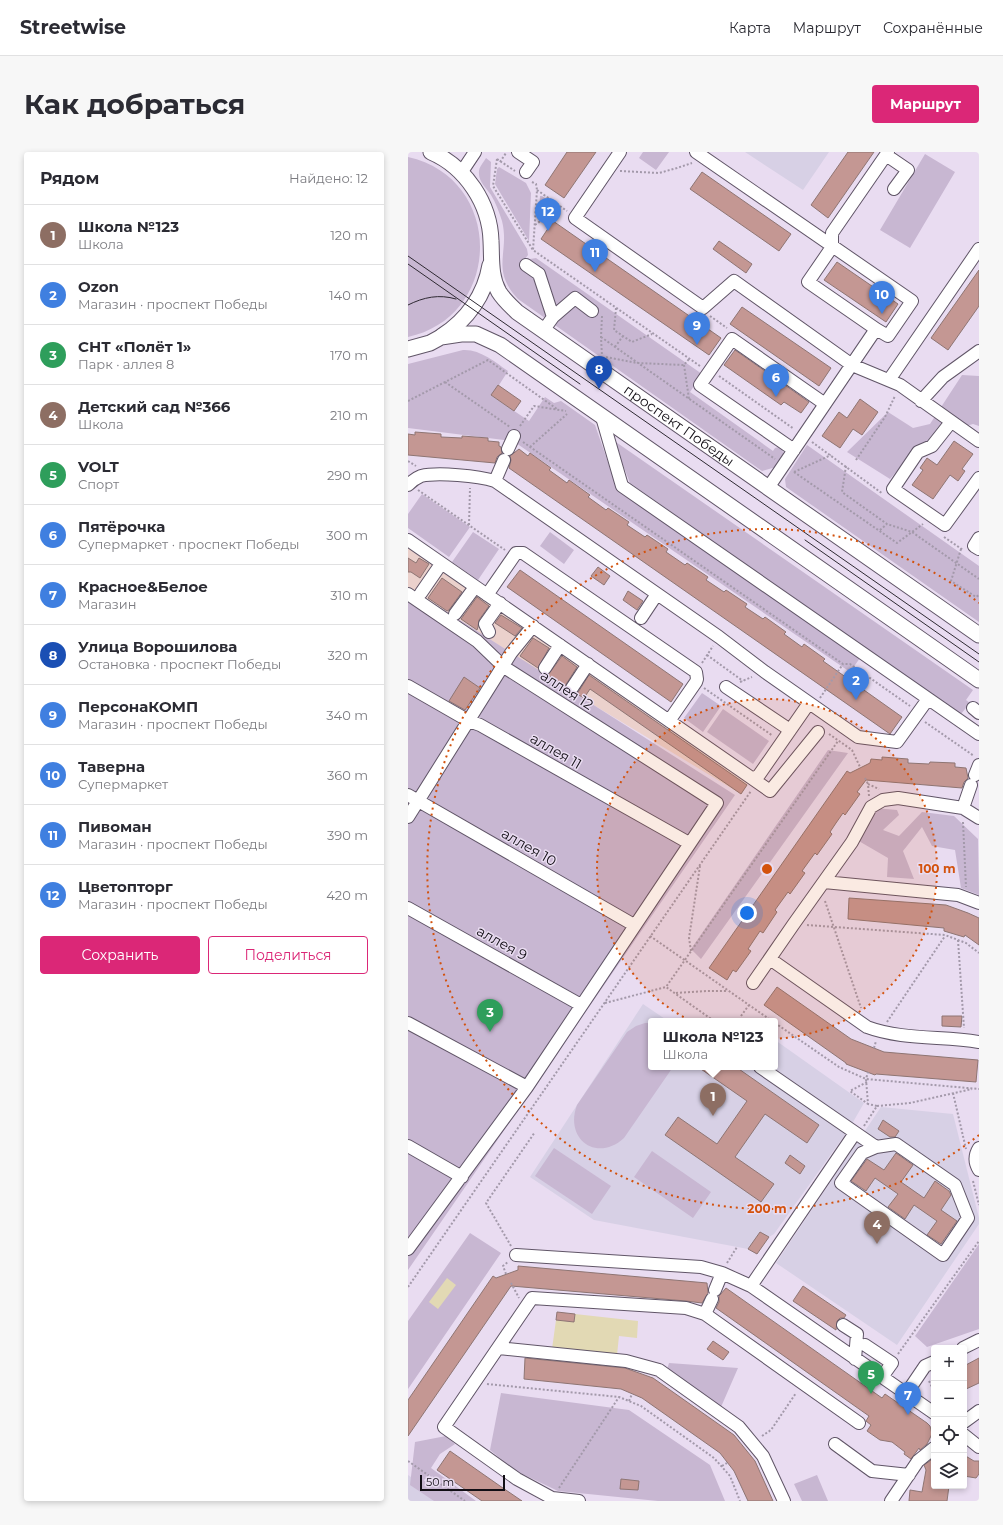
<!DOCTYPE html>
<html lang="ru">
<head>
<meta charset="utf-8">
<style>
	body { margin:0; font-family:Montserrat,sans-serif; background:#f7f7f7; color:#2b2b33 }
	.controls { position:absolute; right:12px; bottom:12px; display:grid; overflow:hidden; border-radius:4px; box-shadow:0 2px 6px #0003 }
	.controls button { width:36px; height:36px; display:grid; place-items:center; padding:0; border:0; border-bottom:1px solid #e1e1e2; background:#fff; color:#2b2b33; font:20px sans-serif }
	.scale { position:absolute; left:12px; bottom:10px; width:85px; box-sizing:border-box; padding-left:4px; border:2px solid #120e15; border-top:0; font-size:11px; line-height:14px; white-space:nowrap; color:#120e15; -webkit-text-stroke:3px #e9dcf1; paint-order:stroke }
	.you { position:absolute; left:339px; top:761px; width:14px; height:14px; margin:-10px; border:3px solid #fff; border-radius:50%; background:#1a73e8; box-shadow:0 0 0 6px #1a73e833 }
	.badge { display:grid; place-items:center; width:26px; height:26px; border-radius:50%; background:#db2777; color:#fff; font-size:13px; font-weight:700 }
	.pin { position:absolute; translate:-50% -33px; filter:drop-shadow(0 1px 2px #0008) }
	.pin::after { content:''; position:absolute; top:21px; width:14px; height:12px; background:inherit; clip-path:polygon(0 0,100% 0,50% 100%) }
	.popup { position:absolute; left:240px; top:866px; width:130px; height:52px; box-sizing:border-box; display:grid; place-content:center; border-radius:4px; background:#fff; filter:drop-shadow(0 1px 3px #0005); font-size:13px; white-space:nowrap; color:#7c7c81 }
	.popup b { font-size:15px; color:#2b2b33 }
	.popup::after { content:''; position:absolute; left:50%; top:100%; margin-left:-8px; border:8px solid transparent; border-top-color:#fff }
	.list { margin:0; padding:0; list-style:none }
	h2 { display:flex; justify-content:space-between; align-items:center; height:52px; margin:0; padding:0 16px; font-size:17px }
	h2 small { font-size:13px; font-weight:400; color:#7c7c81 }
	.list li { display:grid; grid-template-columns:26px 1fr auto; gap:12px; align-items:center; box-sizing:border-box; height:60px; padding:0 16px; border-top:1px solid #e1e1e2 }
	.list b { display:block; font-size:15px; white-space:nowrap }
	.list p { margin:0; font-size:13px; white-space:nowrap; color:#7c7c81 }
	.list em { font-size:13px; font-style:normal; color:#7c7c81 }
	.actions { display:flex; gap:8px; padding:12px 16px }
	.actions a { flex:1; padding:9px 0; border:1px solid #db2777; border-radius:4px; text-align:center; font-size:14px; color:#db2777 }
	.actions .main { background:#db2777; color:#fff }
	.icon { flex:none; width:22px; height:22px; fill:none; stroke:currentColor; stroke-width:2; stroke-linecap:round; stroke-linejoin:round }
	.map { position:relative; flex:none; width:571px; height:1349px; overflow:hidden; border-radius:4px }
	header { display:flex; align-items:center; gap:24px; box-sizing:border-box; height:56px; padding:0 20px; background:#fff; border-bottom:1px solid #e1e1e2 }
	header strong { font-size:19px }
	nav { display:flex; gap:22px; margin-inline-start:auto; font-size:14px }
	.intro { display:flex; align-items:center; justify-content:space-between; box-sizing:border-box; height:96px; padding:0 24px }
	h1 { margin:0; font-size:28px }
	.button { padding:10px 18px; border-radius:4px; background:#db2777; color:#fff; font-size:14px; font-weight:700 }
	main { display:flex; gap:24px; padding:0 24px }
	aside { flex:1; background:#fff; border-radius:4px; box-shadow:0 2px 6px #0003 }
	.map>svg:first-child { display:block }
	.industrial { fill:#ebd1cc }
	.education { fill:#d7d0e5 }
	.green { fill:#c8b7d2 }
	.sand { fill:#e2d9b4 }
	.building { fill:#c49793; stroke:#8e7573 }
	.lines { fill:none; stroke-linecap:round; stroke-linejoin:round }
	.minor-casing { stroke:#605567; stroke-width:14 }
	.major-casing { stroke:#605567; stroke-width:17 }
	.path { stroke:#a399aa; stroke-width:2; stroke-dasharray:2 2; stroke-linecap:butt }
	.minor { stroke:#fff; stroke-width:12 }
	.major { stroke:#fff; stroke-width:15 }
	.tram { stroke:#2e2932; stroke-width:1 }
	.ring { fill:none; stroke:#d3520d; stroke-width:2; stroke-dasharray:2 4 }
	.labels { text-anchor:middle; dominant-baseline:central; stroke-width:3; stroke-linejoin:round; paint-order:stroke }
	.street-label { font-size:14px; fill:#120e15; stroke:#e9dcf1 }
	.centre { fill:#d3520d; stroke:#e9dcf1; stroke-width:2 }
	.ring-label { font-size:12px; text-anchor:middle; font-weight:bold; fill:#d3520d; stroke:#e9dcf1; stroke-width:3; stroke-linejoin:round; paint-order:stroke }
</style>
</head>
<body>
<header>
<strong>Streetwise</strong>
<nav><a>Карта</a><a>Маршрут</a><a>Сохранённые</a></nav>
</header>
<div class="intro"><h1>Как добраться</h1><a class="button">Маршрут</a></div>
<main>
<aside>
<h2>Рядом<small>Найдено: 12</small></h2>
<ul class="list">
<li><span class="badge" style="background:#8d6e63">1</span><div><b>Школа №123</b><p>Школа</p></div><em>120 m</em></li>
<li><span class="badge" style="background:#3f7fe0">2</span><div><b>Ozon</b><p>Магазин · проспект Победы</p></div><em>140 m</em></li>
<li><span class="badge" style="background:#2e9e5b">3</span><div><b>СНТ «Полёт 1»</b><p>Парк · аллея 8</p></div><em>170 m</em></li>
<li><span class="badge" style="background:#8d6e63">4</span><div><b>Детский сад №366</b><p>Школа</p></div><em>210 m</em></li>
<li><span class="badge" style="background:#2e9e5b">5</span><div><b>VOLT</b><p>Спорт</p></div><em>290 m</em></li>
<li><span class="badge" style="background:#3f7fe0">6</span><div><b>Пятёрочка</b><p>Супермаркет · проспект Победы</p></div><em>300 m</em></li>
<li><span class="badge" style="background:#3f7fe0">7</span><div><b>Красное&amp;Белое</b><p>Магазин</p></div><em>310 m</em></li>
<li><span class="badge" style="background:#1a4fb4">8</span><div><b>Улица Ворошилова</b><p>Остановка · проспект Победы</p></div><em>320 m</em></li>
<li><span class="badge" style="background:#3f7fe0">9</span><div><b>ПерсонаКОМП</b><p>Магазин · проспект Победы</p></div><em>340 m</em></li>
<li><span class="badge" style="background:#3f7fe0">10</span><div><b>Таверна</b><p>Супермаркет</p></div><em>360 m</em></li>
<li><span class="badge" style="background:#3f7fe0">11</span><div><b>Пивоман</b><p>Магазин · проспект Победы</p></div><em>390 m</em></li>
<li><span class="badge" style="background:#3f7fe0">12</span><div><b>Цветопторг</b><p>Магазин · проспект Победы</p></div><em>420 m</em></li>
</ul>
<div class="actions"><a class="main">Сохранить</a><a>Поделиться</a></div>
</aside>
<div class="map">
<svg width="571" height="1349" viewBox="0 0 571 1349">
	<rect width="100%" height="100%" fill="#e9dcf1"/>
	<path class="industrial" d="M 0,393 L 340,632 L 333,642 L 164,540 L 0,435 Z"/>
	<path class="education" d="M 337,0 L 421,0 L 395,38 Z
		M 235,852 L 260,869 L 243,869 L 243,915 L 367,915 L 367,888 L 456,951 L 441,977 L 366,1082 L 361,1085 L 352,1080 L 340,1097 L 186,1068 L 122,1025 Z
		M 473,955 L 545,962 L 571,1066 L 571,1072 L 489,1193 L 368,1111 Z
		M 0,1323 L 39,1349 L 0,1349 Z"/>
	<path class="green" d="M 235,0 L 261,0 L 248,18 L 231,6 Z
		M 517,2 L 547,20 L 502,96 L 472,78 Z
		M 0,5 C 96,26 96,164 0,185 Z
		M 78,6 L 83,10 L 82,35 L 119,97 L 120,103 L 116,108 L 128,106 L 294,222 L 282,240 L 365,299 L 367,296 L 371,295 L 374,297 L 376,304 L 368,315 L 354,319 L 110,147 C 82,117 102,101 94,69 C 91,60 88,51 83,43 C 79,37 71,30 71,22 C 70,16 75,11 78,6 Z
		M 91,15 L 118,31 L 123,41 L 121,89 L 87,32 L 89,17 Z
		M 132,44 L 134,44 L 150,55 L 131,67 Z
		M 55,198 C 72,197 87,210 100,219 L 84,244 L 121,269 L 137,245 L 146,251 L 153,249 L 187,273 L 210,339 L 452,506 L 442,520 L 105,289 L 0,276 L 0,212 Z
		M 554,223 L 571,224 L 571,274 L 565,272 L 544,278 L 510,294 L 482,327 L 439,300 L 480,260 L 505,276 L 522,272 Z
		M 205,288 L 565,538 L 558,548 L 562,551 L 553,562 L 222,331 Z
		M 399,293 L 571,414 L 571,470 L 378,335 L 377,327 Z
		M 14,342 L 62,375 L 41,405 L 0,376 L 0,362 Z
		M 65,380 L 91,397 L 70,428 L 44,410 Z
		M 142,380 L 166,398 L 156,412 L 132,394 Z
		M 0,435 L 327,643 L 0,1118 Z
		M 294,541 L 313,554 L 295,580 L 276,566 Z
		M 315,557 L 361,589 L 345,612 L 299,580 Z
		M 420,598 L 440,601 L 293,807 L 283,797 Z
		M 467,656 L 489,658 L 491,663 L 475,678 L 491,684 L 514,660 L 546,664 L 570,687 L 571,743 L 553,736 L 547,698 L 524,694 L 514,675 L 495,699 L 506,727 L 479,725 L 480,706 L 449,688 Z
		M 237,871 L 243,871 L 243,915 L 265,915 L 216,986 C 189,1011 156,987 169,953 L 219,880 L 228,874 Z
		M 146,996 L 203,1034 L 184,1062 L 127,1024 Z
		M 244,999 L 303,1040 L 285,1066 L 226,1025 Z
		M 62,1081 L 93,1101 L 0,1237 L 0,1169 Z
		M 571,1092 L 571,1177 L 519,1195 L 507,1184 Z
		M 261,1211 L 330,1216 L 313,1255 L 258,1221 Z
		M 93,1241 L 221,1258 L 302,1313 L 317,1349 L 250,1349 L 150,1339 L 106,1318 L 82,1298 Z
		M 38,1284 L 47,1292 L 32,1302 L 23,1316 L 68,1349 L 26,1349 L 2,1333 L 7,1290 Z
		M 409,1323 L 420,1349 L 394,1349 L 386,1332 Z"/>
	<path class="sand" d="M 39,1126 L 48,1133 L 30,1157 L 21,1150 Z
		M 167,1162 L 230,1169 L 229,1186 L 211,1184 L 209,1203 L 144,1197 L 148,1168 L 166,1170 Z"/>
	<path class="building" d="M 159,0 L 188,0 L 156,46 L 137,33 Z
		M 440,0 L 466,0 L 420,66 L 403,53 Z
		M 294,20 L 383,82 L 371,99 L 282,37 Z
		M 145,69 L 313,186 L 301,203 L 133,87 Z
		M 311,89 L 344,112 L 338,121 L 305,97 Z
		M 429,110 L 490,152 L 478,170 L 416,128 Z
		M 571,118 L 571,154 L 540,198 L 523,186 Z
		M 334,155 L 423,216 L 411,234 L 322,172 Z
		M 327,198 L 401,250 L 393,261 L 376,250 L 373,253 L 316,213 Z
		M 90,233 L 113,249 L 106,259 L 83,243 Z
		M 452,247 L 470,260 L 454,283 L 445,277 L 432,296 L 414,284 L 431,260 L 439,266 Z
		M 7,280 L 33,282 L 33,285 L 54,286 L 54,284 L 80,286 L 80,289 L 91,290 L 91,294 L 93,295 L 94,301 L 89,305 L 87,311 L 0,303 L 0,282 L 7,283 Z
		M 546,289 L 565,302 L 554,317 L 557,319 L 550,329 L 542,323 L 525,347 L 504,333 L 515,318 L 512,316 L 519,306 L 529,313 Z
		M 111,297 L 120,304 L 122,301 L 143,316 L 141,318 L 159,331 L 161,328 L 182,343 L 180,345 L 198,358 L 200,356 L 221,370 L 219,373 L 237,385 L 239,383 L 260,397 L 258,400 L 277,413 L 279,411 L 300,425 L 298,428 L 316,440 L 318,438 L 339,452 L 337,455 L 355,467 L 357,465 L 378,480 L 376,482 L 394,495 L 396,492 L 417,507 L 415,509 L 494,565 L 482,582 L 101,316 L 103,308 L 102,304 Z
		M 0,406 L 8,411 L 11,406 L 21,412 L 12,426 L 3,420 L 0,420 Z
		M 190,415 L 202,424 L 196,433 L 183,424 Z
		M 112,418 L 275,532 L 263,550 L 99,435 Z
		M 34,426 L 54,440 L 41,458 L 39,459 L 20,446 Z
		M 220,439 L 235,449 L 229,458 L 215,448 Z
		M 69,445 L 81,454 L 71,468 L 70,475 L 69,478 L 53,467 Z
		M 93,463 L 114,476 L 107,484 L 87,471 Z
		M 125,486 L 141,496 L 130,516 L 112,504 Z
		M 154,504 L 169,515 L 157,534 L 140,523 Z
		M 181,523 L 339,633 L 333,642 L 182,537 L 176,546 L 169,542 Z
		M 56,525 L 72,536 L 57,558 L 41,549 Z
		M 474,605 L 500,607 L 500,611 L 521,612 L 522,610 L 547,611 L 547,615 L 558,616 L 560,626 L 556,630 L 554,636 L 458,628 L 449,640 L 452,642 L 437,663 L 435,661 L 428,671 L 422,680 L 424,682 L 409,703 L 407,701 L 394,719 L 397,721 L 382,742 L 380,740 L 367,758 L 369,760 L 355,781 L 352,779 L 340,797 L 343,799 L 328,820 L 325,818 L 319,828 L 301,816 L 439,619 L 442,621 L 462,611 L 463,607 L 474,608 Z
		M 441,746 L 538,753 L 560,761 L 571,766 L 571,793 L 557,783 L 556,785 L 536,779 L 536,776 L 440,767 Z
		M 369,835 L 443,887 L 476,900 L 570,908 L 568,930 L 468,922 L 467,923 L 438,912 L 438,911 L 356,853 Z
		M 534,864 L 554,864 L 553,875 L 534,874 Z
		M 290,915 L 328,915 L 411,973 L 399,991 L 357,962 L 327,1005 L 366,1032 L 353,1050 L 257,983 L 270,965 L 309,992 L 339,949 Z
		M 475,968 L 491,979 L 487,985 L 482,985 L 470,977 Z
		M 488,1001 L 505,1013 L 493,1030 L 516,1046 L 527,1029 L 541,1039 L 543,1043 L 533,1058 L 549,1069 L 533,1092 L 519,1083 L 529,1069 L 506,1053 L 497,1067 L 480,1055 L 490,1042 L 467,1026 L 458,1039 L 443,1029 L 459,1007 L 476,1018 Z
		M 382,1003 L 397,1014 L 392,1022 L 377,1011 Z
		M 352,1080 L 361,1085 L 349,1102 L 340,1097 Z
		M 110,1114 L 299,1131 L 300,1141 L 294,1151 L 278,1149 L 103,1134 L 0,1284 L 0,1248 L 85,1124 L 88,1126 L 110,1118 Z
		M 395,1134 L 438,1163 L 436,1166 L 432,1166 L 429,1169 L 428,1178 L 385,1149 Z
		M 318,1136 L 474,1246 L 477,1242 L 519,1271 L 522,1274 L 524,1282 L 519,1292 L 512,1298 L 511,1296 L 503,1307 L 496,1302 L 497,1300 L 484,1290 L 472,1288 L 459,1279 L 463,1273 L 458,1269 L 461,1264 L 308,1156 L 311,1150 L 311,1144 Z
		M 149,1160 L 167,1162 L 166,1170 L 148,1168 Z
		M 305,1189 L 321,1200 L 315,1208 L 299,1197 Z
		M 117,1206 L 217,1216 L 245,1226 L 326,1283 L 347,1309 L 365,1349 L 340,1349 L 326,1319 L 312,1301 L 234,1246 L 213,1237 L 116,1227 Z
		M 571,1206 L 571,1231 L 556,1238 L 556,1214 Z
		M 42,1299 L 92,1334 L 114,1349 L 74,1349 L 29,1318 Z
		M 556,1303 L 566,1309 L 571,1309 L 571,1322 L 568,1326 L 556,1324 Z
		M 526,1306 L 526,1334 L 541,1334 L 539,1349 L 501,1349 L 502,1338 L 514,1340 L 518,1318 L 516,1313 Z
		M 213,1327 L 231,1329 L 230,1338 L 212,1337 Z"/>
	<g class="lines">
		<defs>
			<path id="minor" d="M 110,0 L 125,10 L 118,20
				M 212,0 L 167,66 L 295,156 L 326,129 L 444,213 L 492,233 L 571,289
				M 288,0 L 504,149 L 480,184 L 468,177 L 360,336
				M 478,3 L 500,18 L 486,37
				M 53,21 L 67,0
				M 118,113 L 131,122 L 145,165
				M 468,177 L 400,130 L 424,95 L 424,81 L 480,0
				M 135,179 L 145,165 L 167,146 L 184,159
				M 481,228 L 571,97
				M 513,249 L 535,225 L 571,199
				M 194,265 L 214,334 L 571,582
				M 543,270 L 524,294 L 510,300 L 485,337 L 537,373 L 571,326
				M 100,297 L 106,284
				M 386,298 L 292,233 L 324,187 L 417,252
				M 87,329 L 96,308
				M 0,333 C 4,329 8,326 13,324 C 30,320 70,324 87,329 L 311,485 L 357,520 L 450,585 L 489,590 L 520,547
				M 571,386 L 566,394 L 571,397
				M 0,388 L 345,627 L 351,623 L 401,551
				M 13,441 L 33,412
				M 0,442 L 69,489 L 96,515 L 309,651 L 119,935 L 0,1097
				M 79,443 L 108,401 L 115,401 L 288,520 L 289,527 L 288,530 L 261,569
				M 47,462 L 67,435
				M 233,466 L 249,442
				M 81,480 L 77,472 L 92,451
				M 137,516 L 152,493
				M 0,534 L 61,569 L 72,573 L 281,691
				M 318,535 L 382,578
				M 164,536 L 180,512
				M 565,556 L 571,561
				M 567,623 L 571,613
				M 345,627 L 362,639 L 410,580
				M 0,643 L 226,773
				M 555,656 L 563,633
				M 0,665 L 103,501 L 125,474
				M 416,730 L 550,743 L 571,751
				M 0,756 L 173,853
				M 362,807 L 459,875 C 494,888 534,884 571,890
				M 345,831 L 385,773 L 444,690 L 463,655 L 475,648 L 490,646 L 555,656 L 571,666
				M 0,871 L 119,935
				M 352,915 L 468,995 L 488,992 L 547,1033 L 560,1066 L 535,1103 L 433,1031 L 454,1001 L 468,995
				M 0,994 L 54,1025
				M 571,996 C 566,1004 566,1010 571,1018
				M 108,1103 L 293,1115 L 314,1121 L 343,1134 L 526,1261
				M 343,1134 L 447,981
				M 307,1138 L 314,1121
				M 297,1162 L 304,1147
				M 435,1173 L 449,1182 L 447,1207
				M 457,1193 L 484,1211 L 474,1225
				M 91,1196 L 218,1209 L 251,1218 L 331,1275 L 355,1304 L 376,1349
				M 555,1196 L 571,1188
				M 498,1242 L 517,1214 L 526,1210
				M 556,1270 L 571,1259
				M 556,1283 L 571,1295
				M 427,1292 L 464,1319 L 501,1323
				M 171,1349 L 144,1346 L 109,1327 L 36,1275 L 124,1146 L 278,1156 L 297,1162 L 451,1271
				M 483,1349 L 510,1309 L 526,1296"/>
			<g id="major">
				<path id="s1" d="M 23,0 C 58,15 82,52 83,89 C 84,107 82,124 91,140 C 96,148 103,154 109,160 L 571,483"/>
				<path d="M 34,184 C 59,168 77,143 82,113"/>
				<path d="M 0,197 L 22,191 L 33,185 L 53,182 L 68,182 L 92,193 L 571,528"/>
			</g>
		</defs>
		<use href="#minor" class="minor-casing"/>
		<use href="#major" class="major-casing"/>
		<path class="path" d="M 89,7 L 107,19
			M 89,7 L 85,34 L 125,98
			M 92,10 L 98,1
			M 212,19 L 251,21 L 269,16 L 284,11
			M 124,30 L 128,32 L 129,38 L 125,98 L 292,214
			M 129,38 L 159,59
			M 127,73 L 151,55
			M 208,156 L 206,178 L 224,190 L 244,182
			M 194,164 L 193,185 L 194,204
			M 302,164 L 319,176
			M 193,185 L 367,307
			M 207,195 L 215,184
			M 198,205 L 229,211 L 276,213 L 281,207
			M 276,213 L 281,247
			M 311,224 L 386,277
			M 37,230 L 102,275
			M 0,249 L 80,208 L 149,257
			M 112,274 L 126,254 L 158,259
			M 115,290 L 435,512 L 442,512 L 502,554
			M 404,290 L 475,342
			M 122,295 L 159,262
			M 448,308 L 477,265 L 487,244
			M 0,309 L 8,314
			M 438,314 L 434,340 L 479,372 L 504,380 L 571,427
			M 386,320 L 489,391 L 515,372
			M 386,320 L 423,303
			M 10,338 L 97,398
			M 61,373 L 62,336
			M 472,378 L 479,372
			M 536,385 L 555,398
			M 553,397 L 543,429 L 568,445 L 571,443
			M 299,503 L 335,529
			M 294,511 L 305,494
			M 332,530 L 344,525
			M 296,536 L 365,584
			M 412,546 L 435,512
			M 517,570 L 566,604
			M 421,582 L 444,598 L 452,615
			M 457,626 L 460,632
			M 461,644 L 460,632 L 471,637
			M 555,670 L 558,735
			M 417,749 L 453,856
			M 399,773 L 537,783 L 558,791 L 571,801
			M 242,784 L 364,869
			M 550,788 L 556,876
			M 283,799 L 281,786 L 292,714
			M 268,841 L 298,839 L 320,839
			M 197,851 L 258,835
			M 333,864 L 341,853
			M 306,869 L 258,835 L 430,589
			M 479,870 L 537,784
			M 367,871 L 431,915 L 458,927 L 571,937
			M 466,896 L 468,889
			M 459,930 L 442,939 L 460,952
			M 545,941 L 558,997
			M 469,954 L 502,951 L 564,937
			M 456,974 L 469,954 L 460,952 L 458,927 L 460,920
			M 565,1029 L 571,1053
			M 103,1094 L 78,1051 L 127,980
			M 319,1111 L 329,1095
			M 98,1122 L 95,1114 L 100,1110
			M 103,1131 L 111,1146
			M 0,1135 L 343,639
			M 490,1202 L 571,1089
			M 521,1229 L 526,1239
			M 79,1232 L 211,1245 L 233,1254 L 306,1306 L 322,1324 L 332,1349
			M 221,1249 L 224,1242
			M 354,1284 L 363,1278 L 388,1241
			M 0,1309 L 57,1349
			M 314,1314 L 319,1311
			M 151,1336 L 211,1245"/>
		<use href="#minor" class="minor"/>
		<use href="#major" class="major"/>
		<path class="tram" d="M 0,104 L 571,502
			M 0,112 L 172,232
			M 0,153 C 16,145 31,142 48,147
			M 397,388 L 571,510"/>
	</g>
	<circle cx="359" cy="717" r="170" fill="#d3520d" fill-opacity=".12"/>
	<g class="ring">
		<circle cx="359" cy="717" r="170"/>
		<path d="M571 983A340 340 0 1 1 571 451"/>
	</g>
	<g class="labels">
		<g class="street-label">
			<text stroke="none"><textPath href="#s1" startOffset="390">проспект Победы</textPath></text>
			<text transform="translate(159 538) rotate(33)">аллея 12</text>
			<text transform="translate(148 599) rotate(30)">аллея 11</text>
			<text transform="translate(121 695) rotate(30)">аллея 10</text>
			<text transform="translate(94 791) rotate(29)">аллея 9</text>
		</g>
	</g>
	<circle cx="359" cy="717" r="6" class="centre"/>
	<g class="ring-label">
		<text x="529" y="721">100 m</text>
		<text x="359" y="1061">200 m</text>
	</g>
</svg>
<div class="controls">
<button>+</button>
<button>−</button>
<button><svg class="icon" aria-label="locate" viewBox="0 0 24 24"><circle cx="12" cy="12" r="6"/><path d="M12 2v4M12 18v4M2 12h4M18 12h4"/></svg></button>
<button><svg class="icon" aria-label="layers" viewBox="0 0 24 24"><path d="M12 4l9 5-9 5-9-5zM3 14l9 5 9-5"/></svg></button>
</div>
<div class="scale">50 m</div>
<div class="you"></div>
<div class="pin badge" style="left:305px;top:964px;background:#8d6e63">1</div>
<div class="popup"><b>Школа №123</b>Школа</div>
<div class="pin badge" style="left:448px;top:548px;background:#3f7fe0">2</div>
<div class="pin badge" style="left:82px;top:880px;background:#2e9e5b">3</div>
<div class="pin badge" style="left:469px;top:1092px;background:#8d6e63">4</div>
<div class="pin badge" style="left:463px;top:1242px;background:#2e9e5b">5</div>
<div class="pin badge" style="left:368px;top:245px;background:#3f7fe0">6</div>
<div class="pin badge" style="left:500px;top:1263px;background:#3f7fe0">7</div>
<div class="pin badge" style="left:191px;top:237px;background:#1a4fb4">8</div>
<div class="pin badge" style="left:289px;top:193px;background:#3f7fe0">9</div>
<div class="pin badge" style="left:474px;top:162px;background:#3f7fe0">10</div>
<div class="pin badge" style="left:187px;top:120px;background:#3f7fe0">11</div>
<div class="pin badge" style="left:140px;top:79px;background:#3f7fe0">12</div>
</div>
</main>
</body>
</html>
